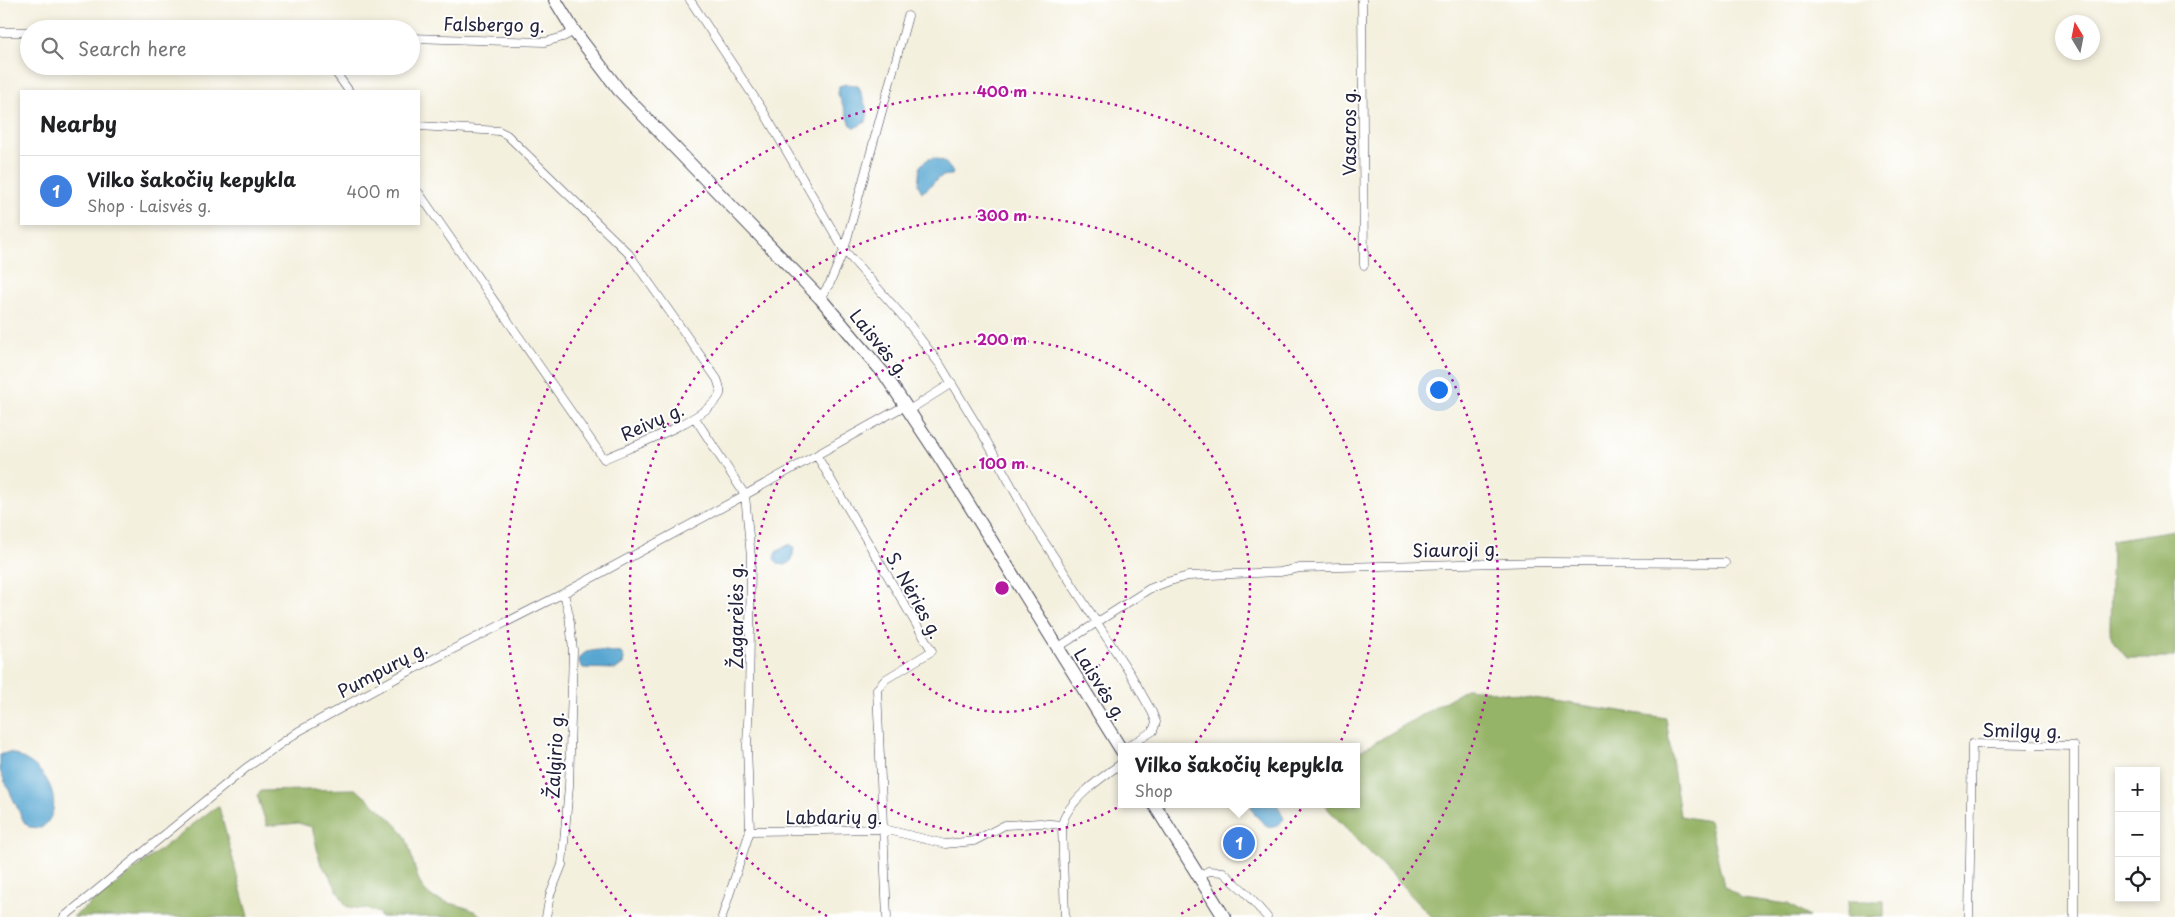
<!DOCTYPE html>
<html lang="en">
<head>
<meta charset="utf-8">
<style>
	body { margin:0; font-family:"Playpen Sans",sans-serif; background:#f2f2f2; color:#202124 }
	.controls { position:absolute; right:15px; bottom:15px; display:grid; overflow:hidden; border-radius:0px; box-shadow:0 2px 8px #0003 }
	.controls button { width:45px; height:45px; display:grid; place-items:center; padding:0; border:0; border-bottom:1px solid #e0e0e0; background:#fff; color:#202124; font:25px sans-serif }
	.compass { position:absolute; left:2055px; top:15px; width:45px; height:45px; border-radius:50%; background:#fff; box-shadow:0 2px 8px #0003; rotate:350deg }
	.you { position:absolute; left:1438px; top:389px; width:18px; height:18px; margin:-12px; border:4px solid #fff; border-radius:50%; background:#1a73e8; box-shadow:0 0 0 8px #1a73e833 }
	.badge { display:grid; place-items:center; width:32px; height:32px; border-radius:50%; background:#b5179e; color:#fff; font-size:16px; font-weight:700 }
	.pin { position:absolute; translate:-50% -50%; border:2px solid #fff; box-shadow:0 1px 5px #0006 }
	.popup { position:absolute; left:1118px; top:743px; width:242px; height:65px; box-sizing:border-box; display:grid; place-content:center; border-radius:0px; background:#fff; filter:drop-shadow(0 1px 4px #0005); font-size:16px; white-space:nowrap; color:#757577 }
	.popup b { font-size:19px; color:#202124 }
	.popup::after { content:''; position:absolute; left:50%; top:100%; margin-left:-10px; border:10px solid transparent; border-top-color:#fff }
	.list { margin:0; padding:0; list-style:none }
	h2 { display:flex; justify-content:space-between; align-items:center; height:65px; margin:0; padding:0 20px; font-size:21px }
	h2 small { font-size:16px; font-weight:400; color:#757577 }
	.list li { display:grid; grid-template-columns:32px 1fr auto; gap:15px; align-items:center; box-sizing:border-box; height:70px; padding:0 20px; border-top:1px solid #e0e0e0 }
	.list b { display:block; font-size:19px; white-space:nowrap }
	.list p { margin:0; font-size:16px; white-space:nowrap; color:#757577 }
	.list em { font-size:16px; font-style:normal; color:#757577 }
	.icon { flex:none; width:28px; height:28px; fill:none; stroke:currentColor; stroke-width:2; stroke-linecap:round; stroke-linejoin:round }
	.map { position:relative; flex:none; width:2175px; height:917px; overflow:hidden }
	.search { position:absolute; background:#fff; box-shadow:0 2px 8px #0003; left:20px; top:20px; width:400px; height:55px; display:flex; align-items:center; gap:12px; box-sizing:border-box; padding:0 18px; border-radius:28px; color:#757577; font-size:19px }
	.panel { position:absolute; background:#fff; box-shadow:0 2px 8px #0003; left:20px; top:90px; width:400px; height:135px; border-radius:0px }
	.map>svg:first-child { display:block }
	.forest { fill:#96b467; stroke:#5c6b51 }
	.water { fill:#58a7d2; stroke:#3d6486 }
	.lines { fill:none; stroke-linecap:round; stroke-linejoin:round }
	.street-casing { stroke:#424153; stroke-width:9 }
	.primary-casing { stroke:#424153; stroke-width:14 }
	.street { stroke:#fff; stroke-width:8 }
	.primary { stroke:#fff; stroke-width:12 }
	.ring { fill:none; stroke:#b5179e; stroke-width:2.5; stroke-dasharray:2.5 5 }
	.labels { text-anchor:middle; dominant-baseline:central; stroke-width:4; stroke-linejoin:round; paint-order:stroke }
	.street-label { font-size:18px; fill:#22223b; stroke:#fff }
	.centre { fill:#b5179e; stroke:#fff; stroke-width:2.5 }
	.ring-label { font-size:15px; text-anchor:middle; font-weight:bold; fill:#b5179e; stroke:#fff; stroke-width:4; stroke-linejoin:round; paint-order:stroke }
</style>
</head>
<body>
<div class="map">
<svg width="2175" height="917" viewBox="0 0 2175 917">
	<rect width="100%" height="100%" fill="#fff"/>
	<filter id="ink" filterUnits="userSpaceOnUse"><feTurbulence type="fractalNoise" baseFrequency=".02" numOctaves="2"/><feDisplacementMap in="SourceGraphic" scale="10" xChannelSelector="R" yChannelSelector="G"/><feConvolveMatrix kernelMatrix="1 2 1 2 8 2 1 2 1" color-interpolation-filters="sRGB"/></filter>
	<filter id="wash" filterUnits="userSpaceOnUse"><feTurbulence type="fractalNoise" baseFrequency=".0096" numOctaves="4" result="noise"/><feDisplacementMap in="SourceGraphic" scale="20" xChannelSelector="R" yChannelSelector="G"/><feGaussianBlur stdDeviation="1.12" result="paint"/><feColorMatrix in="noise" values="0 0 0 0 0 0 0 0 0 0 0 0 0 0 0 0 0 1.4 0 .05"/><feComposite in="paint" operator="in"/></filter>
	<g filter="url(#wash)">
		<rect width="100%" height="100%" fill="#f4f0de"/>
		<path class="forest" d="M 2175,530 L 2175,658 L 2127,658 L 2115,644 L 2110,630 L 2112,540 Z
			M 1468,688 L 1666,718 L 1680,816 L 1709,821 L 1724,886 L 1742,898 L 1788,904 L 1809,917 L 1432,917 L 1323,804 L 1356,804 L 1357,753 Z
			M 355,789 C 365,796 397,823 403,833 C 412,846 413,875 424,890 C 434,905 468,902 482,917 L 380,917 L 380,914 C 369,907 359,910 346,906 L 328,873 L 321,865 L 312,827 L 298,823 L 267,826 L 257,795 L 261,791 Z
			M 219,807 L 248,917 L 73,917 L 213,809 Z
			M 1849,901 L 1884,901 L 1884,917 L 1846,917 Z"/>
		<path class="water" d="M 846,84 L 856,85 L 859,87 L 868,113 L 866,122 L 854,128 L 851,125 L 838,94 L 839,86 Z
			M 934,158 L 944,161 L 953,172 L 952,175 C 933,175 935,186 922,192 L 918,185 L 920,166 L 928,159 Z
			M 788,545 L 792,545 L 794,548 L 792,560 L 786,565 L 778,564 L 774,559 L 776,552 Z
			M 597,650 L 621,653 L 624,658 L 623,664 L 616,669 L 583,668 L 579,662 L 580,657 L 586,652 Z
			M 9,752 C 16,754 35,764 39,770 C 55,786 61,814 41,828 L 29,827 L 24,822 L 0,771 L 0,755 Z
			M 1253,804 L 1277,804 L 1284,819 L 1277,826 L 1269,828 L 1255,815 L 1251,807 Z"/>
	</g>
	<g filter="url(#ink)">
		<g class="lines">
			<defs>
				<path id="street" d="M 690,0 L 762,109 L 844,250 L 906,320 L 941,366 L 986,440 L 1032,523 L 1131,675 L 1152,712 L 1156,722 L 1153,731 L 1127,747
					M 1362,0 L 1364,265
					M 0,32 L 29,32
					M 411,38 L 545,42 L 563,37 L 574,31
					M 331,66 L 349,91
					M 419,126 L 499,131 L 507,135 L 629,254 L 717,379 C 719,384 721,389 720,394 C 711,418 628,448 604,459 L 419,193
					M 820,298 L 830,283 L 844,250 L 908,16
					M 909,410 L 952,383
					M 817,456 L 932,651 L 886,679 L 877,689 L 887,917
					M 1057,648 L 1149,589 L 1167,582 L 1188,576 L 1280,572 L 1300,568 L 1541,562 L 1725,563
					M 750,831 L 884,829 L 945,844 L 974,841 L 1005,825 L 1040,823 L 1062,825
					M 1199,878 L 1208,871 L 1223,872 L 1245,892 L 1267,917
					M 64,917 L 246,768 L 299,731 L 402,675 L 564,593 L 745,495 L 695,418
					M 546,917 L 550,895 L 562,865 L 569,786 L 573,650 L 569,615 L 564,593
					M 722,917 L 750,831 L 747,745 L 749,701 L 751,557 L 745,495 L 906,405
					M 1065,917 L 1062,825 C 1067,801 1102,777 1122,763
					M 1969,917 L 1972,744 L 2074,746 L 2074,917"/>
				<path id="primary" d="M 555,0 L 574,31 L 619,90 L 820,298 L 885,375 L 942,461 L 1122,751
					M 1154,804 L 1224,917"/>
			</defs>
			<use href="#street" class="street-casing"/>
			<use href="#primary" class="primary-casing"/>
			<use href="#street" class="street"/>
			<use href="#primary" class="primary"/>
		</g>
	</g>
	<g class="ring">
		<circle cx="1002" cy="588" r="124"/>
		<circle cx="1002" cy="588" r="248"/>
		<path d="M827 916A372 372 0 1 1 1177 916"/>
		<path d="M631 917A496 496 0 1 1 1373 917"/>
	</g>
	<g class="labels">
		<g class="street-label">
			<text transform="translate(494 24) rotate(1)">Falsbergo g.</text>
			<text transform="translate(1348 132) rotate(-90)">Vasaros g.</text>
			<text transform="translate(880 343) rotate(51)">Laisvės g.</text>
			<text transform="translate(652 421) rotate(-24)">Reivų g.</text>
			<text transform="translate(1456 549) rotate(-1)">Siauroji g.</text>
			<text transform="translate(915 595) rotate(61)">S. Nėries g.</text>
			<text transform="translate(735 616) rotate(-90)">Žagarėlės g.</text>
			<text transform="translate(382 669) rotate(-28)">Pumpurų g.</text>
			<text transform="translate(1101 684) rotate(58)">Laisvės g.</text>
			<text transform="translate(2022 730) rotate(1)">Smilgų g.</text>
			<text transform="translate(554 755) rotate(-87)">Žalgirio g.</text>
			<text x="834" y="816">Labdarių g.</text>
		</g>
	</g>
	<circle cx="1002" cy="588" r="8" class="centre"/>
	<g class="ring-label">
		<text x="1002" y="97">400 m</text>
		<text x="1002" y="221">300 m</text>
		<text x="1002" y="345">200 m</text>
		<text x="1002" y="469">100 m</text>
	</g>
</svg>
<div class="controls">
<button>+</button>
<button>−</button>
<button><svg class="icon" aria-label="locate" viewBox="0 0 24 24"><circle cx="12" cy="12" r="6"/><path d="M12 2v4M12 18v4M2 12h4M18 12h4"/></svg></button>
</div>
<svg class="compass" viewBox="-18 -18 36 36"><path d="M0-13l5 13h-10z" fill="#e53935"/><path d="M0 13l5-13h-10z" fill="#757577"/></svg>
<div class="you"></div>
<div class="pin badge" style="left:1239px;top:843px;background:#3f7fe0">1</div>
<div class="popup"><b>Vilko šakočių kepykla</b>Shop</div>
<div class="search"><svg class="icon" aria-label="search" viewBox="0 0 24 24"><circle cx="10" cy="10" r="6"/><path d="M15 15l6 6"/></svg>Search here</div>
<section class="panel">
<h2>Nearby<small></small></h2>
<ul class="list">
<li><span class="badge" style="background:#3f7fe0">1</span><div><b>Vilko šakočių kepykla</b><p>Shop · Laisvės g.</p></div><em>400 m</em></li>
</ul>
</section>
</div>
</body>
</html>
